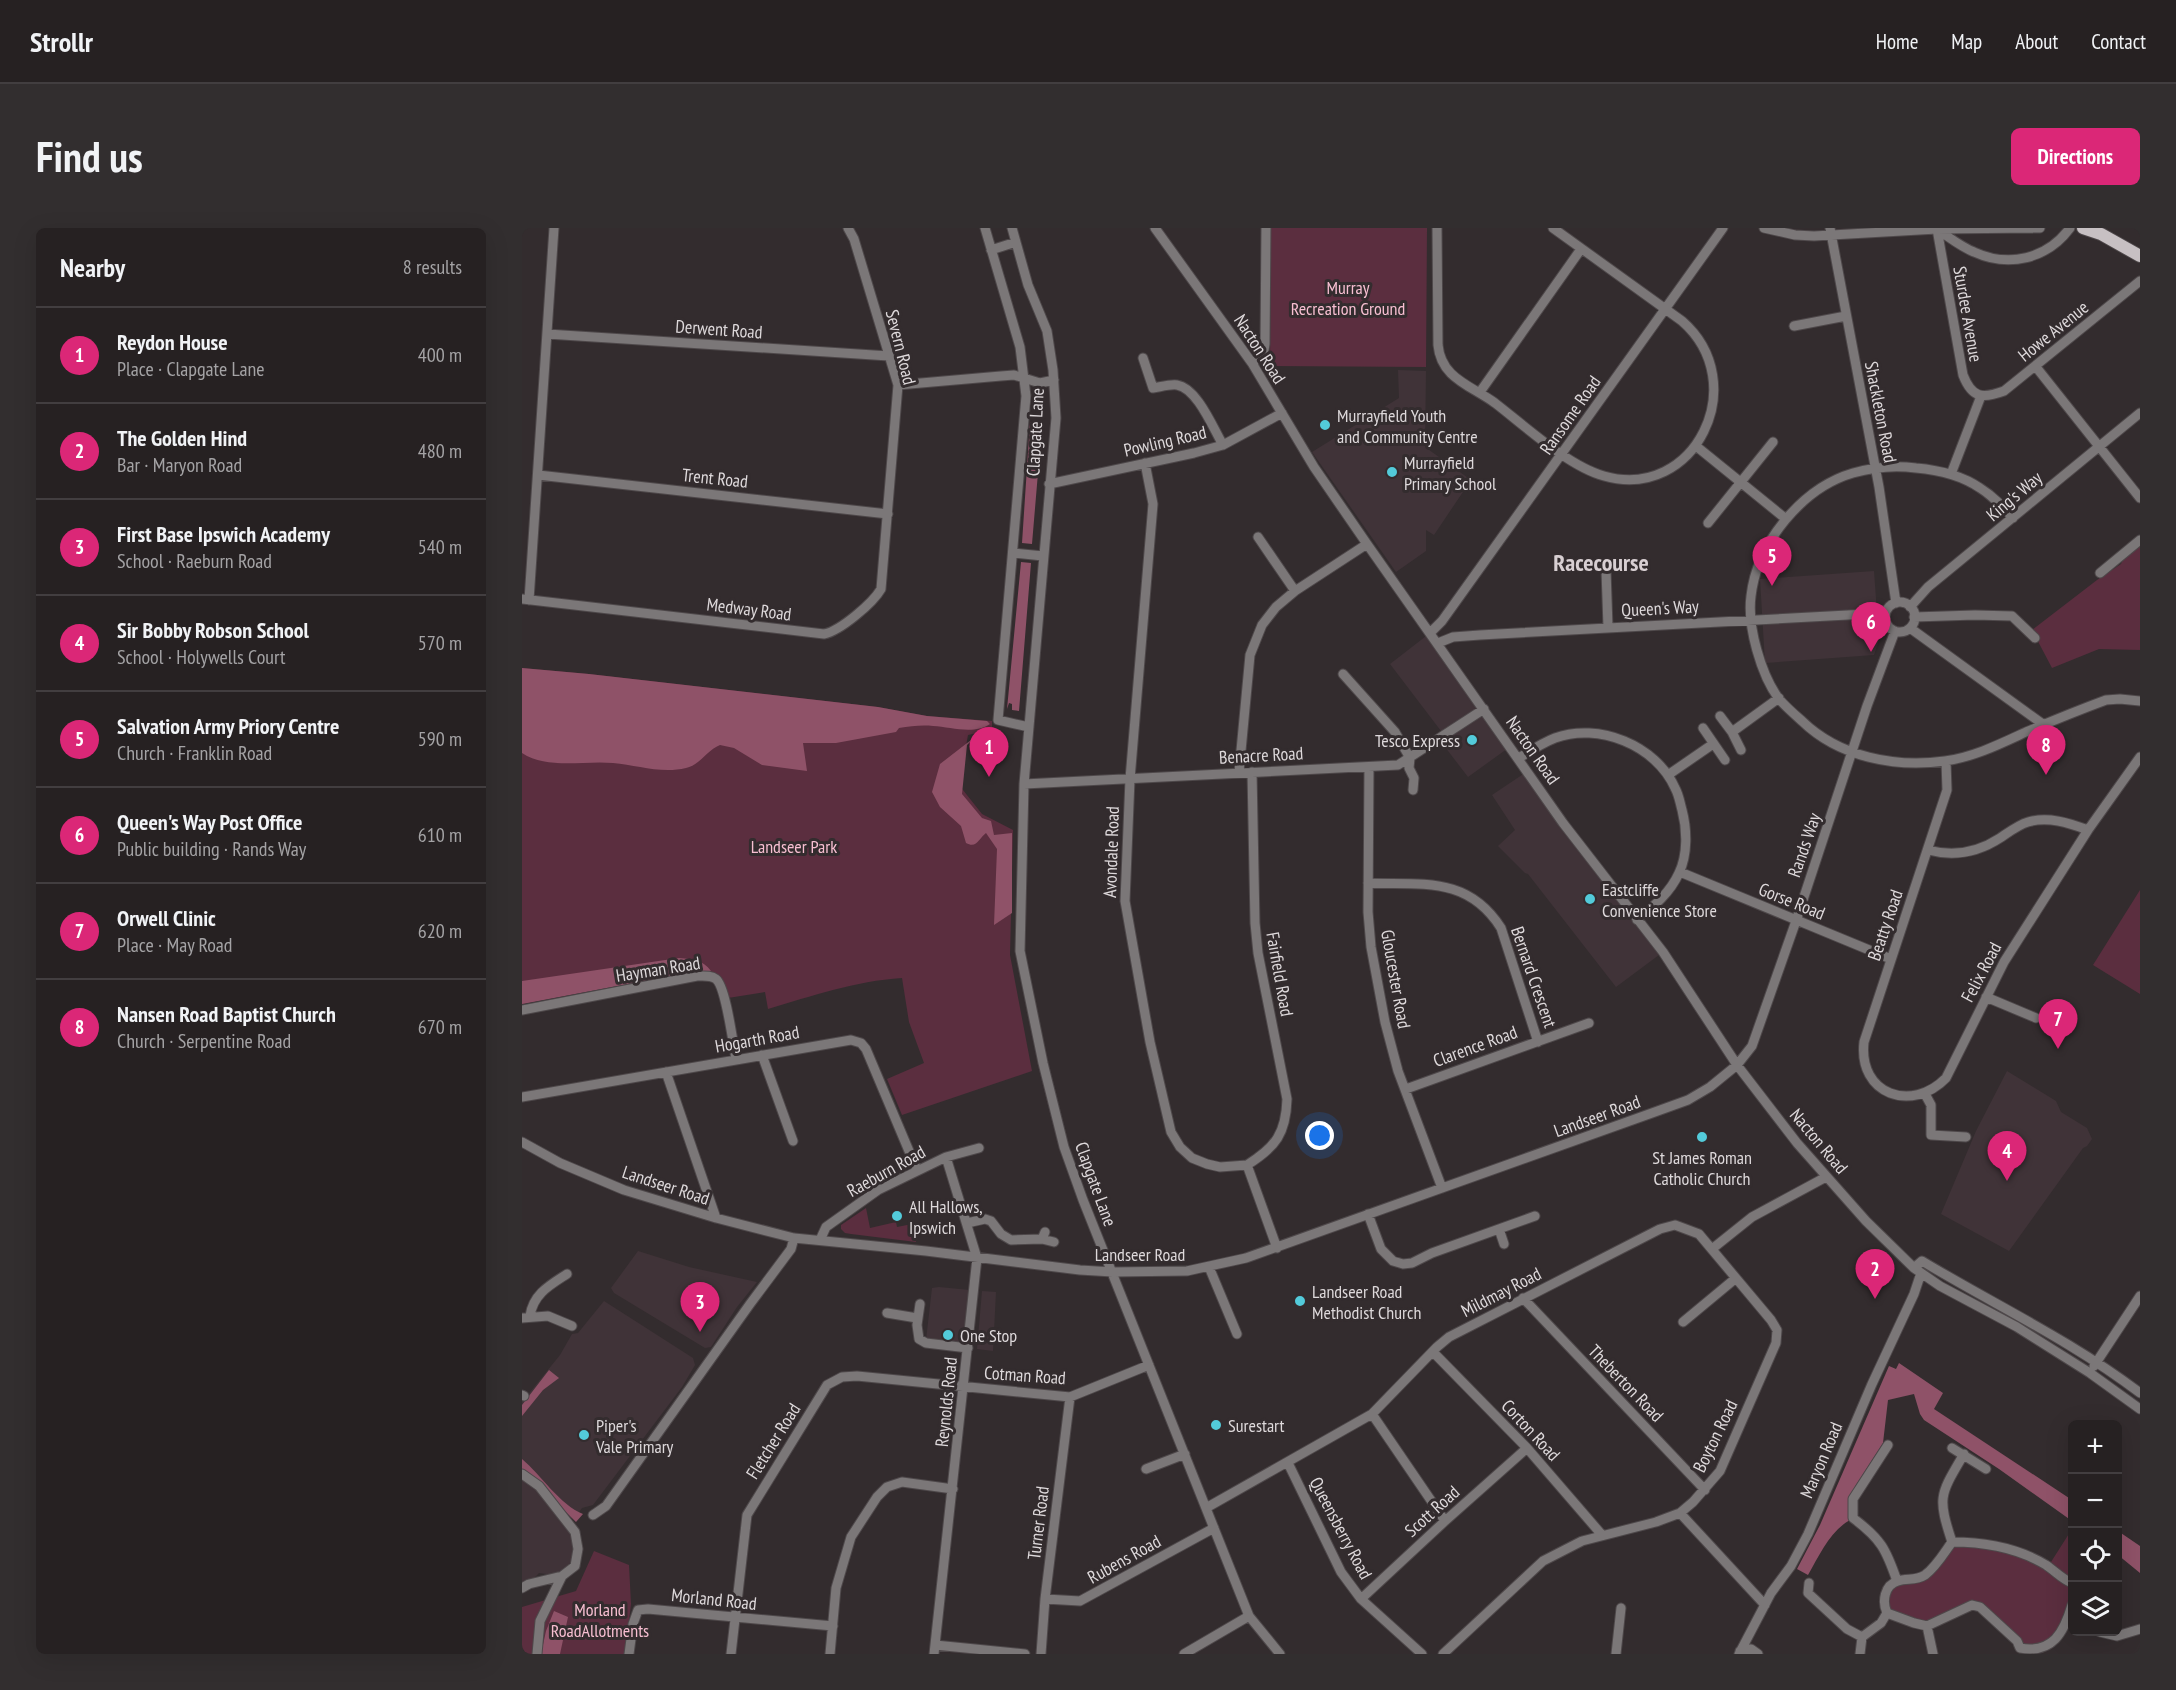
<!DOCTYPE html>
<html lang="en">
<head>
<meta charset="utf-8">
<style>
	body { margin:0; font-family:"PT Sans Narrow",sans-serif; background:#322e2f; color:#f1f3f6 }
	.controls { position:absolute; right:18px; bottom:18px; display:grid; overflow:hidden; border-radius:9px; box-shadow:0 6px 24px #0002 }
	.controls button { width:54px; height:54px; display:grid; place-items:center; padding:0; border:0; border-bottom:2px solid #423e40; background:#262122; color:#f1f3f6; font:30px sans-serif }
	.you { position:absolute; left:798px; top:908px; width:21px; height:21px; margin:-15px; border:4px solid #fff; border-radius:50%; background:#1a73e8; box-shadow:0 0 0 9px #1a73e833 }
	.badge { display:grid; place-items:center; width:39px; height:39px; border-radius:50%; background:#db2777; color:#fff; font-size:20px; font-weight:700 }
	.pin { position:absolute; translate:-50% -50px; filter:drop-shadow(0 2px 3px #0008) }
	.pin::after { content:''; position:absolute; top:32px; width:21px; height:18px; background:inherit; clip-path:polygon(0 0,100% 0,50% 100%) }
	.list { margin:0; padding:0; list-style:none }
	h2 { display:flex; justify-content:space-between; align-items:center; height:78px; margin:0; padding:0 24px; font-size:26px }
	h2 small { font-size:20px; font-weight:400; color:#a4a3a5 }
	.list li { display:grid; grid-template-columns:39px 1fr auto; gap:18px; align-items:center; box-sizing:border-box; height:96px; padding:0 24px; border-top:2px solid #423e40 }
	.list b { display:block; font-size:22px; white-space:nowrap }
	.list p { margin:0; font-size:20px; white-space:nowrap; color:#a4a3a5 }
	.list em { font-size:20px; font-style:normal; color:#a4a3a5 }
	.icon { flex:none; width:33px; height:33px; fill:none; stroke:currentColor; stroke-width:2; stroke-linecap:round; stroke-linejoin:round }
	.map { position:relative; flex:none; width:1618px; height:1426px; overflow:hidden; border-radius:9px }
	header { display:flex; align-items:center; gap:36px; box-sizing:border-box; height:84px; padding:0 30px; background:#262122; border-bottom:2px solid #423e40 }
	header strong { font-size:28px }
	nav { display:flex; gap:33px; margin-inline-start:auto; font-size:21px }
	.intro { display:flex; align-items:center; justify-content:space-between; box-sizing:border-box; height:144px; padding:0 36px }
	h1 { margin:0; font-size:42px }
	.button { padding:15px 27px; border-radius:9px; background:#db2777; color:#fff; font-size:21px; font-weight:700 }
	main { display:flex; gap:36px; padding:0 36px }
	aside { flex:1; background:#262122; border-radius:9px; box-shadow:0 6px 24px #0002 }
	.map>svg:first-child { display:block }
	.built { fill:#403338 }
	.green { fill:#5b2e3f }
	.forest { fill:#8f5268 }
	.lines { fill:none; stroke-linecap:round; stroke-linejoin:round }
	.minor-casing { stroke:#4e484a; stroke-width:11 }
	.major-casing { stroke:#4e484a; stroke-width:14 }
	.minor { stroke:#7b7778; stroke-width:9 }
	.major { stroke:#c7c0c3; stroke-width:12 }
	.poi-dot { fill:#53cbda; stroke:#332c2e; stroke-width:2 }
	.labels { text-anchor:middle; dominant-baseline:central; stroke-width:6; stroke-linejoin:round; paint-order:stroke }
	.park-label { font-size:18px; fill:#f8bfd2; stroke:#332c2e }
	.street-label { font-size:18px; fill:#ded9db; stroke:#332c2e }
	.poi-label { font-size:18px; fill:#ded9db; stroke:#332c2e; text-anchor:start }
	.district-label { font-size:24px; font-weight:bold; fill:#d8cfd2; stroke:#332c2e }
</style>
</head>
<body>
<header>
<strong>Strollr</strong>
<nav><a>Home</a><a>Map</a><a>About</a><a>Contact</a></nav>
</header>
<div class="intro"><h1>Find us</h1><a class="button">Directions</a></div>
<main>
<aside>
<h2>Nearby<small>8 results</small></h2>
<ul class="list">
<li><span class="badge">1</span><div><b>Reydon House</b><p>Place · Clapgate Lane</p></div><em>400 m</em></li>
<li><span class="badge">2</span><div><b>The Golden Hind</b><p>Bar · Maryon Road</p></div><em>480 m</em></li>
<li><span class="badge">3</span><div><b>First Base Ipswich Academy</b><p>School · Raeburn Road</p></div><em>540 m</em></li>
<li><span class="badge">4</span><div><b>Sir Bobby Robson School</b><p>School · Holywells Court</p></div><em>570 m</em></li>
<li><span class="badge">5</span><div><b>Salvation Army Priory Centre</b><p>Church · Franklin Road</p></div><em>590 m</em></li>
<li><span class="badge">6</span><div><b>Queen's Way Post Office</b><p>Public building · Rands Way</p></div><em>610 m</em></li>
<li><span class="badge">7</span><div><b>Orwell Clinic</b><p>Place · May Road</p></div><em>620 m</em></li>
<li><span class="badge">8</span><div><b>Nansen Road Baptist Church</b><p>Church · Serpentine Road</p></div><em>670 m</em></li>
</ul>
</aside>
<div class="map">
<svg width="1618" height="1426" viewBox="0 0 1618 1426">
	<rect width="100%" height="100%" fill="#332c2e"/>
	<path class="built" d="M 876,142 L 904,143 L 903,219 L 949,252 L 912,307 L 904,302 L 904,323 L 874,344 L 790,224 L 877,170 Z
		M 1352,343 L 1357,412 L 1352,427 L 1243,435 L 1238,351 Z
		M 908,405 L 989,518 L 946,549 L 923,519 L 919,503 L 868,436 Z
		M 1006,543 L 1141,724 L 1094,759 L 1006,646 L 1003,645 L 976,618 L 993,602 L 970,567 Z
		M 1485,843 L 1534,873 L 1539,884 L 1565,900 L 1570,911 L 1565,918 L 1561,920 L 1487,1023 L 1419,986 L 1454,903 Z
		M 116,1023 L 167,1039 L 235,1054 L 215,1079 L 189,1119 L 183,1120 L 92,1065 L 89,1060 Z
		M 417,1059 L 448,1062 L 440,1116 L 404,1112 L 410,1060 Z
		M 460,1063 L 474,1064 L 471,1123 L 455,1121 Z
		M 82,1073 L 171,1130 L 173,1137 L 160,1159 L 71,1277 L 60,1280 L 53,1290 L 0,1240 L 0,1174 L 38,1127 L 50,1106 L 56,1105 Z
		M 0,1246 L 53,1304 L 53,1338 L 40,1348 L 17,1345 L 0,1363 Z"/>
	<path class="green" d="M 749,0 L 905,0 L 904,139 L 748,138 Z
		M 1618,313 L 1618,422 L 1577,421 L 1530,440 L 1510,402 L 1575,352 L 1599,336 L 1603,327 Z
		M 0,440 L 67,446 L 356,479 L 405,488 L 470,493 L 470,502 L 446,507 L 437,557 L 460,586 L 491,602 L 488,727 L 510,843 L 380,887 L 365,851 L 402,835 L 387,794 L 380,750 C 333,753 290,768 246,781 L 243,764 L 206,770 C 202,748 196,743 174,741 L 0,776 Z
		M 1618,662 L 1618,766 L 1571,737 Z
		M 344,980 L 348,1000 L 374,994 L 375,999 L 390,996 L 394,1014 L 329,1006 L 323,1005 L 319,1001 L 319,997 Z
		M 1550,1301 L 1550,1377 L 1536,1408 L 1503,1421 L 1458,1379 L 1405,1398 L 1365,1385 L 1368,1358 L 1393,1352 L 1430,1314 L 1495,1322 L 1524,1338 L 1529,1334 Z
		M 72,1323 L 107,1337 L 109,1376 L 103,1426 L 0,1426 L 0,1379 L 54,1363 Z"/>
	<path class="forest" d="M 508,194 L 519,209 L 510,316 L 500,315 Z
		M 499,334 L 509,335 L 497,483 L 490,482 L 490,476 L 487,475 L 485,481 Z
		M 0,440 L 67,446 L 356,479 L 405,488 L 465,493 L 468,496 C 452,507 429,499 411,498 C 400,497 389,498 377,500 L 374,504 L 314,515 L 281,515 L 285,543 L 240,537 L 212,520 L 198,517 C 185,522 178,537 164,540 C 139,546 115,537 91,535 C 62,532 26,542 0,525 Z
		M 471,499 L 458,505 L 445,517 L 440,566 L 460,590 L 469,593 L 472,607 L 490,605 L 490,685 L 472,697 L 475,621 L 464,605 C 457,610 455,621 444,615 L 439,598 L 418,579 L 410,564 L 418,536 L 458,505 Z
		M 157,730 C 171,731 181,732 189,743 L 189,747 L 175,743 L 0,776 L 0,753 Z
		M 1377,1135 L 1421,1165 L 1412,1181 L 1550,1272 L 1550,1293 L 1477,1241 L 1402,1192 L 1398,1186 L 1392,1166 L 1366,1172 L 1361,1215 L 1334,1257 L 1328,1270 L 1328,1292 C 1308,1303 1297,1328 1286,1347 L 1275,1341 L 1298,1297 L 1367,1138 L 1374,1141 Z
		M 27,1142 L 37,1150 L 21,1162 L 0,1188 L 0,1177 Z
		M 0,1231 C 19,1247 38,1277 61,1286 L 54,1294 L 0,1241 Z
		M 1596,1303 L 1618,1318 L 1618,1345 L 1596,1327 Z
		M 32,1383 L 46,1389 L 38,1426 L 19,1426 L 24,1403 Z"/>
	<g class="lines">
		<defs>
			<path id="minor" d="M 463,0 L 498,119 L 504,168 L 476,492 L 507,499
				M 490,0 L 506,57 L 525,103 L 531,142 L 534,190 L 502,556 L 498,723 L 521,835 L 542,919 L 561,972 L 727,1388 L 758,1426
				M 633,0 L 730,135 L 792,239 L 845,316 L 1041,595 L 1141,724 L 1215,837 L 1275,915 L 1344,993 L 1392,1040 L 1418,1058 L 1495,1099 L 1568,1145 L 1618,1181
				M 915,0 L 916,117 C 919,150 948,157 973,175 C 1003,198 1046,238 1082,248 C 1173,274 1231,155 1160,93 L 1031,0
				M 1242,0 L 1273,7 L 1292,8 L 1415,1 L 1518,0
				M 1308,0 L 1357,259 L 1374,375
				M 1415,1 L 1441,147 C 1450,170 1460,171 1482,163 L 1618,53
				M 1416,2 C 1427,9 1439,19 1452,24 C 1487,40 1525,31 1548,0
				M 469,22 L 494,14
				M 1272,98 L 1324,88
				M 25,106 L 367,128
				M 621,130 L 631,160 C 638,159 648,156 655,157 C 675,160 691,200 701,217
				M 730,135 L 741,128 L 743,116 L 744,0
				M 1514,139 L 1618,270
				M 376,157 L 479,148 L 492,147 L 518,155 L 532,152
				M 958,164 L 1059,21
				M 1174,218 L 1264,291
				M 623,235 L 631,276 L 608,551 L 603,673 L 628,814 L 649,904 L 658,919 L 670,930 L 685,936 L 698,939 L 725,937 L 755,1020
				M 1429,246 L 1459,168
				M 16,247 L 366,286
				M 527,256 L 672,225 L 701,217 L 760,185
				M 1491,290 C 1481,279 1471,268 1458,260 C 1439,247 1417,242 1394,240 C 1372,237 1352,239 1331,245 C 1280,260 1235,315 1229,368 C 1225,398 1239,447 1257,471 C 1264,479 1272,486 1280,493 C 1317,529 1373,540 1423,533 C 1452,529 1478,516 1504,504 C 1530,493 1557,482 1584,472 L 1598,471 L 1618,473
				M 1186,295 L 1251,214
				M 736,309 L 773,363
				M 491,325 L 521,328
				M 1084,342 L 1086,399
				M 1578,345 L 1618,312
				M 0,371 L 302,406 C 318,403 351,375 359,361 L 376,157 L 332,11 L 326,0
				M 7,372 L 32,0
				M1363 389a15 15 0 1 1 30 0a15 15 0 1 1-30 0Z
				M 1388,379 L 1406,359 L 1618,185
				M 1392,389 L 1453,387 L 1490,388 L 1513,410
				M 1388,400 L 1522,497
				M 908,405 L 920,393 L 1201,0
				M 916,415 L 931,409 L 958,407 L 1363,385
				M 821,446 L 873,504 L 888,530 L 887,540 L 892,550 L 891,562
				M 1198,488 L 1210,504
				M 1181,500 L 1203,532
				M 1219,522 L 1210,504 L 1257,470
				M 997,530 C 1008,523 1020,515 1033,510 C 1076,494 1134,517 1153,560 C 1157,567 1158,575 1160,582 C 1165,601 1166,626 1157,645 C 1148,665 1132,678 1115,692
				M 1424,533 L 1425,562 L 1342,814 C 1336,867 1390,885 1424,850 L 1482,734 L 1566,602 L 1618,529
				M 847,539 L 846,684 L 849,719 L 863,794 L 876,843 L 920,960
				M 717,544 L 728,427 L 740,397 L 754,379 L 773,363 L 845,316
				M 1146,547 L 1191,516
				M 502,556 L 876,537 L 962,481
				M 1406,622 C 1432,629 1455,625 1478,610 C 1487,604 1496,597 1506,594 C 1526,588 1547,595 1566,602
				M 1158,644 L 1369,731
				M 846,655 C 901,657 946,648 979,700 L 1016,814
				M 1464,769 L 1514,790
				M 0,782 L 175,748 C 182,748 189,747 194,751 C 204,759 211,816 214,831
				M 240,827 L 271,913
				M 144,844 L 194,990
				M 884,861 L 1067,795
				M 1403,866 L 1409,877 L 1409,907 L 1444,909
				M 0,869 L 329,812 L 339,815 L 344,821 L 395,942
				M 0,914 L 38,935 L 102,962 L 194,990 L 272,1010 L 404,1023 L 558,1042 L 591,1044 L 665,1043 L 724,1030 L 1130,885 L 1166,872 L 1188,859 L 1215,837 L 1230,818 L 1274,693 L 1345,478 L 1373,403
				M 725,937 C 754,919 764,905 765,871 L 736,725 L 733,695 L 730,544
				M 846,986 L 859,1021 L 871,1033 L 881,1036 L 890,1035 L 910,1025 L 1013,988
				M 445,995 L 463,991 L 469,993 L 479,1006 L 489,1012 L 520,1011 L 523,1004
				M 977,1001 L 982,1016
				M 520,1011 L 532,1014
				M 298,1012 L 304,999 L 356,962 L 424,929 L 457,920
				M 1190,1021 L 1230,989 L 1304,949
				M 687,1039 L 715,1106
				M 1392,1040 L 1400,1033 C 1473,1077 1550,1113 1618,1165
				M 1001,1070 L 1183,1262
				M 398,1076 L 395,1097 L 397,1111 L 404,1115 L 446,1120
				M 365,1085 L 395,1090
				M 8,1088 C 11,1066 28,1057 45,1046
				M 0,1090 L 26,1088 L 50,1098
				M 1161,1094 L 1214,1050
				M 911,1124 L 1005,1220 L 1080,1307
				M 1572,1138 L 1618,1068
				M 0,1167 L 2,1168
				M 850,1186 L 923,1293
				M 1366,1217 L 1331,1271 L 1331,1290 C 1359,1311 1364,1321 1375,1353
				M 1430,1220 L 1464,1241
				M 766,1235 L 819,1344 L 839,1371 L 900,1426
				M 624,1241 L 663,1226
				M 0,1246 L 17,1258 L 53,1304 L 56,1321 L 53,1338 L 40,1348 L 7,1356 L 0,1360
				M 684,1280 L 850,1186 L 915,1119 L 927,1109 L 1138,1001 L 1153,997 L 1177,1006 L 1249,1092 L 1255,1102 L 1254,1115 L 1198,1243 L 1171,1274 L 1158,1285 L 1134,1294 L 1060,1313 L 1021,1333 L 921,1426
				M 1158,1285 L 1243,1377
				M 71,1287 L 84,1278 L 228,1076 L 269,1021 L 272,1010
				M 1430,1314 C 1415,1268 1418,1267 1442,1226
				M 1287,1355 L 1286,1365 L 1325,1401 L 1340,1409
				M 1550,1355 C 1540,1351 1533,1343 1524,1337 C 1496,1320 1462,1314 1430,1314 C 1422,1325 1414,1339 1403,1347 C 1394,1353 1385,1350 1376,1353 C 1362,1357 1360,1374 1365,1385 L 1392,1395 L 1405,1398 L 1450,1377 L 1458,1379 L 1495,1413 L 1498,1420 C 1531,1426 1542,1404 1550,1377
				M 523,1371 L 558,1373 L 692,1300
				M 839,1371 L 923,1293 L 1005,1220
				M 1405,1398 L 1411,1426
				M 1578,1404 L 1595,1408 L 1618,1401
				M 413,1417 L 503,1426
				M 1218,1423 L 1229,1421 L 1236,1426
				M 15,1426 L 18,1393 L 40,1348
				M 107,1426 L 111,1396 L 116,1382 L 126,1381 L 311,1398
				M 209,1426 L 225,1287 L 305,1157 L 320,1149 L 335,1148 L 548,1169 L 627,1137
				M 308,1426 L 314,1360 L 329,1309 L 355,1269 L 365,1259 L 380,1254 L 431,1261
				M 412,1426 L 455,1030 L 424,929
				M 519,1426 L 523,1371 L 548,1169
				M 662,1426 L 727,1388
				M 1094,1426 L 1099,1380
				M 1217,1426 L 1249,1365 L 1269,1338 L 1286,1306 L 1350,1156 L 1392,1066 L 1399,1045
				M 1338,1426 L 1340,1409 L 1359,1395 L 1365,1385"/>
			<path id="major" d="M 1561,0 L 1579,6 L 1618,28"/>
		</defs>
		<use href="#minor" class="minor-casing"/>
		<use href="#major" class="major-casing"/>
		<use href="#minor" class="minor"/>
		<use href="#major" class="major"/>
	</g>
	<g class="poi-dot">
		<circle cx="803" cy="197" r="6"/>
		<circle cx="870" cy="244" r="6"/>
		<circle cx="950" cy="512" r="6"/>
		<circle cx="1068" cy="671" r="6"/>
		<circle cx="1180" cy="909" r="6"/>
		<circle cx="375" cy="988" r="6"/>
		<circle cx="778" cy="1073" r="6"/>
		<circle cx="426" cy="1107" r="6"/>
		<circle cx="694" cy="1197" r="6"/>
		<circle cx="62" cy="1207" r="6"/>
	</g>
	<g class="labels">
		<g class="park-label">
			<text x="826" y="59">Murray<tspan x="826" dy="21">Recreation Ground</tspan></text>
			<text x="272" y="618">Landseer Park</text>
			<text x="78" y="1381">Morland<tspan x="78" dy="21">RoadAllotments</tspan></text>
		</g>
		<g class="street-label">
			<text transform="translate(1446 86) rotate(80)">Sturdee Avenue</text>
			<text transform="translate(197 101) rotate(4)">Derwent Road</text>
			<text transform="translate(1531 103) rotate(-39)">Howe Avenue</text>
			<text transform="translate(379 119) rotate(76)">Severn Road</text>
			<text transform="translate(738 121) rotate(57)">Nacton Road</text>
			<text transform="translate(1359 184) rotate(79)">Shackleton Road</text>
			<text transform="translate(1048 187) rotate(-55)">Ransome Road</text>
			<text transform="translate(513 204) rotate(-87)">Clapgate Lane</text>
			<text transform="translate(643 213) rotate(-13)">Powling Road</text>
			<text transform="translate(193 250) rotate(6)">Trent Road</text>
			<text transform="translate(1492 268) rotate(-40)">King's Way</text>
			<text transform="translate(1138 380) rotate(-3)">Queen's Way</text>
			<text transform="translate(227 381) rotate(7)">Medway Road</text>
			<text transform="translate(1011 522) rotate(55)">Nacton Road</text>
			<text transform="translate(739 527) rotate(-3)">Benacre Road</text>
			<text transform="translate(1282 617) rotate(-71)">Rands Way</text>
			<text transform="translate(589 624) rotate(-88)">Avondale Road</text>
			<text transform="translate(1270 673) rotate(22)">Gorse Road</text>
			<text transform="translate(1363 697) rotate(-71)">Beatty Road</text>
			<text transform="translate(136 741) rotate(-9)">Hayman Road</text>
			<text transform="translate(1459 744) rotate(-62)">Felix Road</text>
			<text transform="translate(758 746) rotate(80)">Fairfield Road</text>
			<text transform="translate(1012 749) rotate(71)">Bernard Crescent</text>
			<text transform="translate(874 751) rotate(80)">Gloucester Road</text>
			<text transform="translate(235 811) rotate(-10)">Hogarth Road</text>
			<text transform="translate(953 818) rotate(-20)">Clarence Road</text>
			<text transform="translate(1075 888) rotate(-20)">Landseer Road</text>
			<text transform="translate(1297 913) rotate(50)">Nacton Road</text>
			<text transform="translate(364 943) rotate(-29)">Raeburn Road</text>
			<text transform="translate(574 956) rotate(70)">Clapgate Lane</text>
			<text transform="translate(144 957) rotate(18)">Landseer Road</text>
			<text x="618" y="1026">Landseer Road</text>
			<text transform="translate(979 1064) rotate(-27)">Mildmay Road</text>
			<text transform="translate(503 1147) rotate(4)">Cotman Road</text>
			<text transform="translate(1104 1155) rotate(46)">Theberton Road</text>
			<text transform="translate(424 1174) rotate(-84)">Reynolds Road</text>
			<text transform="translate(1009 1202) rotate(47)">Corton Road</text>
			<text transform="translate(1193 1208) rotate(-64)">Boyton Road</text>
			<text transform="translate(251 1213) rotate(-58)">Fletcher Road</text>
			<text transform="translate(1299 1232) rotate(-67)">Maryon Road</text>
			<text transform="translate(910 1283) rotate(-42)">Scott Road</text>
			<text transform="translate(516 1295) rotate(-83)">Turner Road</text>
			<text transform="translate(819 1300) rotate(62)">Queensberry Road</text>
			<text transform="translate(602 1331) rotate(-29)">Rubens Road</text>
			<text transform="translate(192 1371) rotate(6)">Morland Road</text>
		</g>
		<g class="poi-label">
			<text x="815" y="187">Murrayfield Youth<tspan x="815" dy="21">and Community Centre</tspan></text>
			<text x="882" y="234">Murrayfield<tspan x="882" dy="21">Primary School</tspan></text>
			<text x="938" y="512" text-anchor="end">Tesco Express</text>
			<text x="1080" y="661">Eastcliffe<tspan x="1080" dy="21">Convenience Store</tspan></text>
			<text x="1180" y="929" text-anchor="middle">St James Roman<tspan x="1180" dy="21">Catholic Church</tspan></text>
			<text x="387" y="978">All Hallows,<tspan x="387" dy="21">Ipswich</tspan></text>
			<text x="790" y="1063">Landseer Road<tspan x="790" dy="21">Methodist Church</tspan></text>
			<text x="438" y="1107">One Stop</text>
			<text x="74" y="1197">Piper's<tspan x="74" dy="21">Vale Primary</tspan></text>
			<text x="706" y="1197">Surestart</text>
		</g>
		<g class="district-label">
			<text x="1079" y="334">Racecourse</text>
		</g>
	</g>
</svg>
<div class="controls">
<button>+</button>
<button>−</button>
<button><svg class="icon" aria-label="locate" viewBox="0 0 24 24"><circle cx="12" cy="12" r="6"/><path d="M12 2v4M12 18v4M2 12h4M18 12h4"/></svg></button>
<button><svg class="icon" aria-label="layers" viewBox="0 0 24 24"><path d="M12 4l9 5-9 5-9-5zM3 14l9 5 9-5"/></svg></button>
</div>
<div class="you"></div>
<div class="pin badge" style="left:467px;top:549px">1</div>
<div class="pin badge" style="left:1353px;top:1071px">2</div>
<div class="pin badge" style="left:178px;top:1104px">3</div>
<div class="pin badge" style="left:1485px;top:953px">4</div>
<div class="pin badge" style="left:1250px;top:358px">5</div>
<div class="pin badge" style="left:1349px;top:424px">6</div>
<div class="pin badge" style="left:1536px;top:821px">7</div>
<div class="pin badge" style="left:1524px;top:547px">8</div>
</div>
</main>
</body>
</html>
